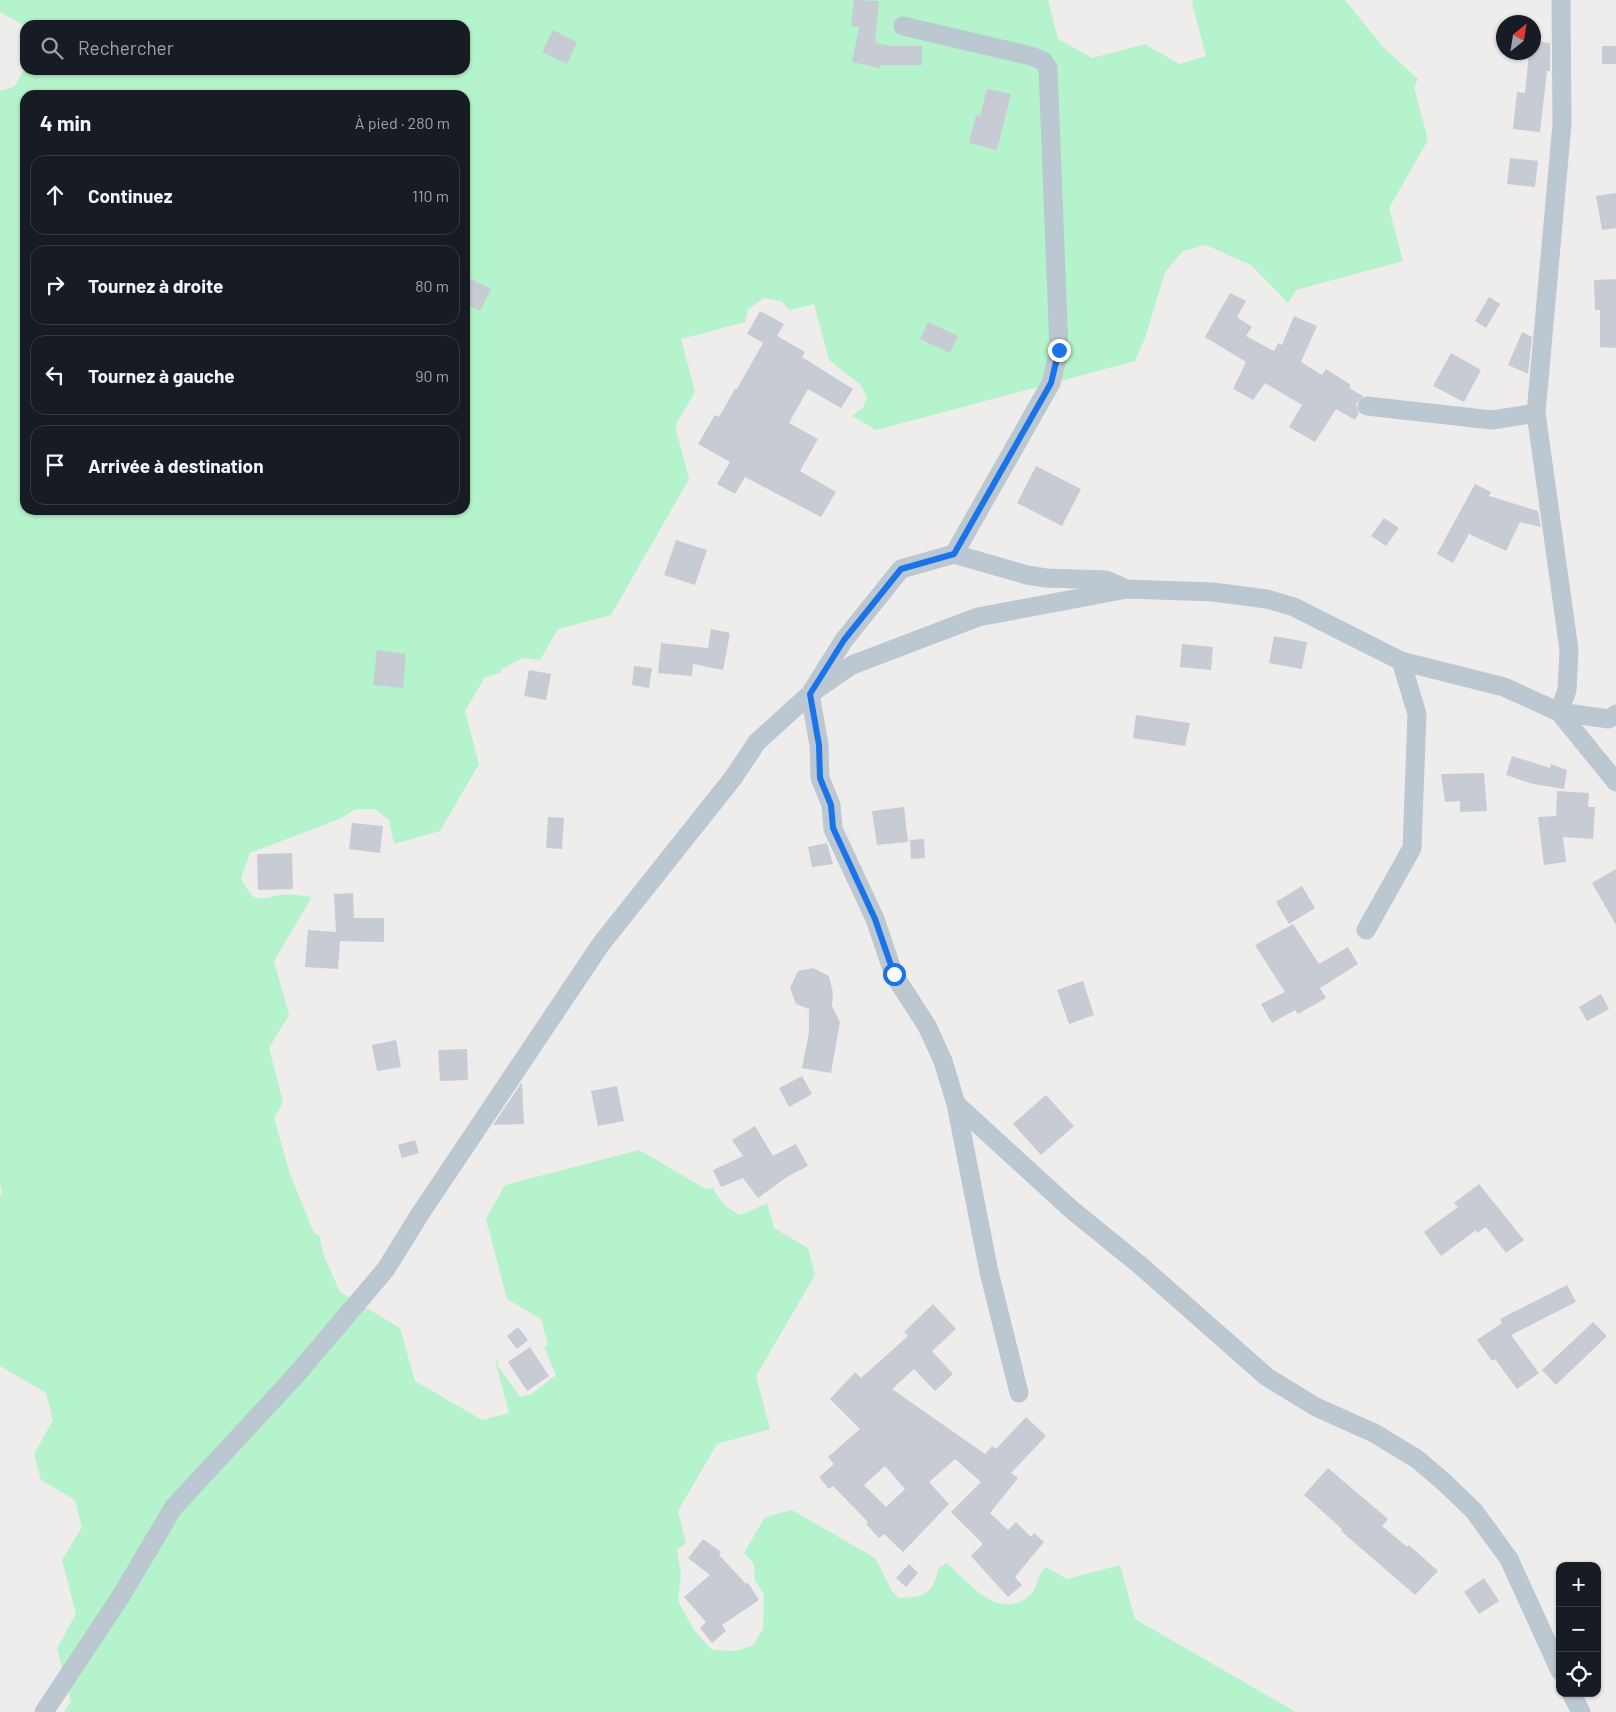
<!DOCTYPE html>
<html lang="fr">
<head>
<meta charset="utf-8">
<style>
	body { margin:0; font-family:Barlow,sans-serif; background:#20242c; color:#f1f3f6 }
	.controls { position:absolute; right:15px; bottom:15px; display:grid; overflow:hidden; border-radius:10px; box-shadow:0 1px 4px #0004 }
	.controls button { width:45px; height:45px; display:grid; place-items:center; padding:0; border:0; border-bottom:1px solid #363941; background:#171b24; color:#f1f3f6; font:25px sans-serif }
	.compass { position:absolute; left:1496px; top:15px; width:45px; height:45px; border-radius:50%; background:#171b24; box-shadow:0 1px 4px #0004; rotate:30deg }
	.stop { position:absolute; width:15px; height:15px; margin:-11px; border:4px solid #1a73e8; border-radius:50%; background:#fff }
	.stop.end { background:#1a73e8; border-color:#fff; box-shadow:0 1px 5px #0008 }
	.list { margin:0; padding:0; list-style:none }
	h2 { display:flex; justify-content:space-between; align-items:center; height:65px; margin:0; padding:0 20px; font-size:21px }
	h2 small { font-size:16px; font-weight:400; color:#9ea1a6 }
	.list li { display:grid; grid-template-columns:32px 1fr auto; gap:15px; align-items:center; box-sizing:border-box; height:80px; margin:0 10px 10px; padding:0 10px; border:1px solid #363941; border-radius:15px }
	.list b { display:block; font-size:19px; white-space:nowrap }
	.list em { font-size:16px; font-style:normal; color:#9ea1a6 }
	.icon { flex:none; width:28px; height:28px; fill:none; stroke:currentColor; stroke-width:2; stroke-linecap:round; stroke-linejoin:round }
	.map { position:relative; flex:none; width:1616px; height:1712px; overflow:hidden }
	.search { position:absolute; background:#171b24; box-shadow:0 1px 4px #0004; left:20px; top:20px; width:450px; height:55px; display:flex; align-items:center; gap:12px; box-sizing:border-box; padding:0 18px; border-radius:15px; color:#9ea1a6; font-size:19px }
	.panel { position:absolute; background:#171b24; box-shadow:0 1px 4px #0004; left:20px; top:90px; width:450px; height:425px; border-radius:15px }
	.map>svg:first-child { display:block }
	.green { fill:#b4f3cb; fill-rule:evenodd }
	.building { fill:#c7cbd3; fill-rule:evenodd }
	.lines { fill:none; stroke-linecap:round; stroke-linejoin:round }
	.minor { stroke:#bbc7d1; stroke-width:19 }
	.route { stroke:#1a73e8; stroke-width:6 }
</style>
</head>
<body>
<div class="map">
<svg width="1616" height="1712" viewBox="0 0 1616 1712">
	<rect width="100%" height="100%" fill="#efecec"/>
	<path class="green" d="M 0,0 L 1048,0 L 1058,39 L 1092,58 L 1145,44 L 1179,64 L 1206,56 L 1192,3 L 1193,0 L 1345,0 L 1383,47 L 1418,79 L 1414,87 L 1428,140 L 1389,208 L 1403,261 L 1296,290 L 1288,303 L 1251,265 L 1206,245 L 1183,251 L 1165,272 L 1145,338 L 1135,361 L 876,430 L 852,416 L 863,408 L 867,398 L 861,385 L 829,360 L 814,304 L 790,310 L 781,301 L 764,298 L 748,309 L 745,322 L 681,339 L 695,392 L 675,426 L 689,479 L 611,615 L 558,629 L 540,660 L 523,658 L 502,669 L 500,673 L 485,677 L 465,711 L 479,764 L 440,831 L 394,844 L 389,820 L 375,809 L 356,809 L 339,819 L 250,853 L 241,878 C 254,903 255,900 280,895 C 290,893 302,896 312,897 L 274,961 L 289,1015 L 269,1048 L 283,1102 L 274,1118 L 290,1174 L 314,1233 L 319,1235 L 324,1256 L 340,1292 L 400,1328 L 415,1381 L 482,1420 L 509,1413 L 495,1360 L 498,1359 L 497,1365 L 520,1397 L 530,1395 L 556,1375 L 544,1347 L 548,1345 L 541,1319 L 507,1299 L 486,1219 L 505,1185 L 639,1150 L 706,1189 L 713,1188 C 720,1202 727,1209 741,1215 L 767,1203 L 774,1228 L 808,1248 L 815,1275 L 756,1376 L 770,1429 L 717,1444 L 678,1511 L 686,1543 L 677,1550 L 681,1574 L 678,1601 L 694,1630 L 712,1650 L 736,1651 L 753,1645 L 763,1629 L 764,1595 L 755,1581 L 754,1564 L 744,1553 L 765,1517 L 792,1510 L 875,1558 L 892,1591 L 899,1598 C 927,1597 931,1595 939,1568 L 947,1563 C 968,1582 998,1621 1028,1597 C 1039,1589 1036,1575 1046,1567 L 1067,1579 L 1120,1565 L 1135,1619 L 1296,1712 L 64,1712 L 71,1701 L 57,1648 L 76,1614 L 62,1560 L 82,1527 L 75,1500 L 41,1480 L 34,1454 L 53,1420 L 46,1393 L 0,1366 L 0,1197 L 2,1191 L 0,1183 L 0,91 L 14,87 L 25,68 L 25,70 L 465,70 L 465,25 L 25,26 L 0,12 ZM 25,95 L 465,95 L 465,510 L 25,510 Z"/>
	<path class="building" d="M 854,0 L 879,1 L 875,43 L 892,46 L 922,46 L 922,65 L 881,65 L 880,68 L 852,62 L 859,27 L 851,26 Z
		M 553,30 L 577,42 L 567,64 L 542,52 Z
		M 1534,41 L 1550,43 L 1550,71 L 1547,71 L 1540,132 L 1513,129 L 1517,92 L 1525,93 L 1529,52 L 1534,52 Z
		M 1602,46 L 1616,46 L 1616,64 L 1602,64 Z
		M 987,89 L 1011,94 L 997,150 L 969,143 L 976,115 L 980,116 Z
		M 1510,158 L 1538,161 L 1535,187 L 1507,184 Z
		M 1616,193 L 1616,228 L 1602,230 L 1596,196 Z
		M 465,276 L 491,289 L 480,311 L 465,303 Z
		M 1616,279 L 1616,348 L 1600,347 L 1600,310 L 1595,310 L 1594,280 Z
		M 1230,293 L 1246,301 L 1237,317 L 1252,327 L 1246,336 L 1274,351 L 1278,343 L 1282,345 L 1294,316 L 1317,326 L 1301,362 L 1322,375 L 1326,369 L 1351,385 L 1349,388 L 1363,396 L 1356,404 L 1359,413 L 1355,420 L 1336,409 L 1315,442 L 1289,427 L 1302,405 L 1265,383 L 1253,400 L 1233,389 L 1246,362 L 1205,337 Z
		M 1489,297 L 1500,304 L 1486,328 L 1475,321 Z
		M 760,311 L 784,324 L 777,336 L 805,352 L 802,357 L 853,389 L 841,408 L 808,389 L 789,423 L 818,439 L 800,471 L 836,492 L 821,517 L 745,477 L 735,494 L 717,484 L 730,462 L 698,444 L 715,415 L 719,417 L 735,389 L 737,389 L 763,343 L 747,334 Z
		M 928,322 L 958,336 L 950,353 L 920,339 Z
		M 1522,332 L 1532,337 L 1528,374 L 1508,365 Z
		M 1451,353 L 1481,370 L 1464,402 L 1433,386 Z
		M 1036,466 L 1081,489 L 1062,526 L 1017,503 Z
		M 1475,484 L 1491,492 L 1489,496 L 1538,511 L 1541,527 L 1520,522 L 1506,551 L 1469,534 L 1453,563 L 1437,554 Z
		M 1384,518 L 1399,528 L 1386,546 L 1371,536 Z
		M 676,540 L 707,550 L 695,585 L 664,575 Z
		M 711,629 L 730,633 L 723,670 L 693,664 L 692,676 L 658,673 L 661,643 L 708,648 Z
		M 1274,636 L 1307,642 L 1302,669 L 1269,663 Z
		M 1182,644 L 1213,647 L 1211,670 L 1180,667 Z
		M 377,650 L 406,654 L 403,688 L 373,685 Z
		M 634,666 L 652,668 L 649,688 L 632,685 Z
		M 529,670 L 551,674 L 546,700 L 524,696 Z
		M 1136,715 L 1190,723 L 1185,746 L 1133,738 Z
		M 1512,756 L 1550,768 L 1551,764 L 1567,770 L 1564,789 L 1533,784 L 1506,775 Z
		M 1484,773 L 1487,811 L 1460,812 L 1460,801 L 1445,802 L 1441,774 Z
		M 1557,791 L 1589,793 L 1588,807 L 1595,807 L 1593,839 L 1563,837 L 1566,862 L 1544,865 L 1538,817 L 1556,816 Z
		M 904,807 L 908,842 L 877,845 L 872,811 Z
		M 548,817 L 564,818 L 562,849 L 546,848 Z
		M 352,823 L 383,826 L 380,853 L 349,849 Z
		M 924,839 L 925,858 L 911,859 L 910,840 Z
		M 827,843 L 833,864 L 812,867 L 808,847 Z
		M 292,853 L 293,889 L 258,890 L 257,854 Z
		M 1616,869 L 1616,925 L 1592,883 Z
		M 1302,886 L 1315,908 L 1289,924 L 1276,902 Z
		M 353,893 L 354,918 L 384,918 L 384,942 L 340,941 L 338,969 L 305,967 L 308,930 L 336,932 L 334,894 Z
		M 1293,924 L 1319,964 L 1348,947 L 1358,964 L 1320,988 L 1326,998 L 1298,1014 L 1295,1010 L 1272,1023 L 1261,1004 L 1285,992 L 1255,945 Z
		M 813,968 L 829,976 L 833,993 L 832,1006 L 840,1022 L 831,1073 L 802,1068 L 809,1032 L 809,1009 L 796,1004 L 790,988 L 798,971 Z
		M 1083,981 L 1094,1015 L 1069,1024 L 1057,990 Z
		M 1601,994 L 1609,1009 L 1587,1021 L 1579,1007 Z
		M 396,1040 L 401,1067 L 377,1071 L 372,1045 Z
		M 467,1049 L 468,1080 L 440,1081 L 438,1050 Z
		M 802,1076 L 812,1094 L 789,1107 L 779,1088 Z
		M 522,1082 L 524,1124 L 493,1125 Z
		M 617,1086 L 624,1121 L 598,1126 L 591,1091 Z
		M 1046,1095 L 1074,1126 L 1041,1155 L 1013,1124 Z
		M 755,1126 L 773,1156 L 796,1144 L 808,1166 L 787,1177 L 758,1198 L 743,1178 L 721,1187 L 713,1170 L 743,1156 L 732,1140 Z
		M 415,1140 L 419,1153 L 402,1158 L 398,1145 Z
		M 1479,1184 L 1524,1240 L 1506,1253 L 1486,1227 L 1477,1233 L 1476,1230 L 1441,1256 L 1424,1232 L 1458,1207 L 1454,1203 Z
		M 1567,1285 L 1576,1302 L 1511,1335 L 1539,1373 L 1517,1389 L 1495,1359 L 1492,1361 L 1477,1340 L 1502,1323 L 1500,1319 Z
		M 933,1304 L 956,1329 L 932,1351 L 953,1374 L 935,1391 L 914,1369 L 892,1389 L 985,1454 L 992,1446 L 996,1449 L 1026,1417 L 1046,1436 L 1011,1473 L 1018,1478 L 990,1513 L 1008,1530 L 1016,1522 L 1031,1537 L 1034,1533 L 1044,1542 L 1015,1577 L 1022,1585 L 1008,1597 L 971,1556 L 983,1544 L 951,1512 L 981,1482 L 955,1459 L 929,1482 L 949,1504 L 903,1552 L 884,1534 L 879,1538 L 866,1524 L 868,1522 L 833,1486 L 829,1489 L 819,1477 L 834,1464 L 828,1457 L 860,1429 L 830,1399 L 855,1372 L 861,1378 L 908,1336 L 904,1332 ZM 885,1466 L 905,1489 L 886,1507 L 864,1485 Z
		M 1593,1322 L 1607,1336 L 1556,1385 L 1542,1370 Z
		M 518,1327 L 528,1340 L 517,1349 L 507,1336 Z
		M 530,1347 L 549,1376 L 527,1391 L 508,1362 Z
		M 1328,1468 L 1388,1519 L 1382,1526 L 1407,1547 L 1409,1545 L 1438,1571 L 1415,1595 L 1341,1531 L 1342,1529 L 1304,1495 Z
		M 703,1539 L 721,1552 L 719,1555 L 746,1584 L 748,1583 L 759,1600 L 722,1625 L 726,1631 L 712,1643 L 700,1628 L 706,1622 L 684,1597 L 710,1575 L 688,1558 Z
		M 909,1564 L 918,1573 L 906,1587 L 896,1578 Z
		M 1484,1578 L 1499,1601 L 1479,1614 L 1464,1592 Z"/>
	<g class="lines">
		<path class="minor" d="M 903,26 L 1031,56 L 1043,61 L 1048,68 L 1059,350 L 1051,383 L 954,554
			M 1367,406 L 1492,420 L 1536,413
			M 1559,712 L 1567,690 L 1569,650 L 1536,413 L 1562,124 L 1561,0
			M 1559,712 L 1616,782
			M 1366,930 L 1412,848 L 1417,714 L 1401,661
			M 956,1104 L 1072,1210 L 1141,1266 L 1267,1377 L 1316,1407 L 1374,1433 L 1417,1459 L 1445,1483 L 1474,1511 L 1509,1559 L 1560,1671
			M 1019,1393 L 989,1272 L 956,1104 L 943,1061 L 927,1026 L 894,975 L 875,919 L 833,829 L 831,805 L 820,778 L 819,745 L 810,694 L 844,640 L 901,569 L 954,554 L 1027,575 L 1046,578 L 1106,580 L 1127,589
			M 1571,1693 L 1581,1712
			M 44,1712 L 121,1596 L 173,1508 L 296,1375 L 386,1269 L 420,1214 L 601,944 L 733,778 L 757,742 L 810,694 L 852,665 L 978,617 L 1127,589 L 1213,592 L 1267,599 L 1294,607 L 1401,661 L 1504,687 L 1559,712 L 1609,719 L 1616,714"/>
	</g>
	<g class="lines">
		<path class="route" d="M 894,974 L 875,919 L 833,828 L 831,805 L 820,778 L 819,745 L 810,694 L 844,640 L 901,569 L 954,554 L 1051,383 L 1059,350"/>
	</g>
</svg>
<div class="controls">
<button>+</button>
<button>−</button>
<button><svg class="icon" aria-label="locate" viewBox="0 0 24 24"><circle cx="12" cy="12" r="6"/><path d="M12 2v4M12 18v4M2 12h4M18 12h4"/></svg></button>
</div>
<svg class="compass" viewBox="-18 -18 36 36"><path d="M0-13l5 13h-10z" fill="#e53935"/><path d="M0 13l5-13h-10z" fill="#9ea1a6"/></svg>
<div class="stop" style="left:894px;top:974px"></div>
<div class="stop end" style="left:1059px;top:350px"></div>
<div class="search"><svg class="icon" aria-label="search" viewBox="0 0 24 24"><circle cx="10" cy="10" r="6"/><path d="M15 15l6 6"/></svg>Rechercher</div>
<section class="panel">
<h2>4 min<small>À pied · 280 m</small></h2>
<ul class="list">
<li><svg class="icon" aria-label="ahead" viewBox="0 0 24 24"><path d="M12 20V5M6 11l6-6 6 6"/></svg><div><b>Continuez</b></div><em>110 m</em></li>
<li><svg class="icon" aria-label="right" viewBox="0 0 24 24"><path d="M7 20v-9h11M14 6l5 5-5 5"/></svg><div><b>Tournez à droite</b></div><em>80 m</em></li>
<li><svg class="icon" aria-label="left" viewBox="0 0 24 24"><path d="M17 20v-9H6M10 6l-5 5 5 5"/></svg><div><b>Tournez à gauche</b></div><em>90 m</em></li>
<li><svg class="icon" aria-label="arrive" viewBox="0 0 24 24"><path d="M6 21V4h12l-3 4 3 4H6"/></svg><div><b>Arrivée à destination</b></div></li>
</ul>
</section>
</div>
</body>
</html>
